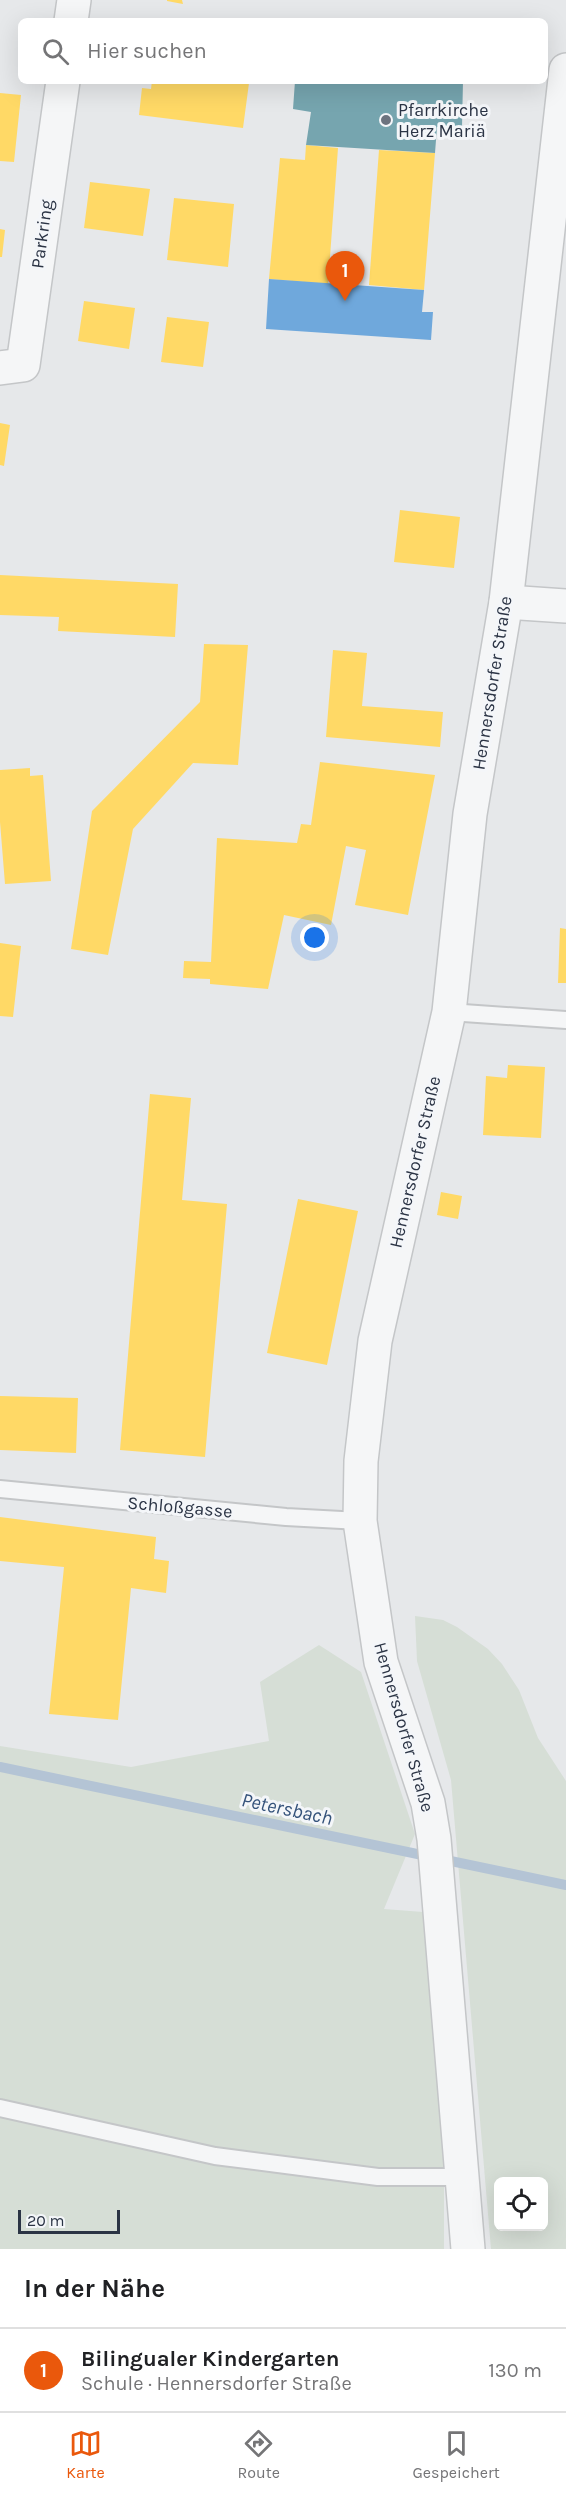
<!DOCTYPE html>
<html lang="de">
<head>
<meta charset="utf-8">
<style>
	body { margin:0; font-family:Karla,sans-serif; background:#f6f6f6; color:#202124 }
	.controls { position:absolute; right:18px; bottom:18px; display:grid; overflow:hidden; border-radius:9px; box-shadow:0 6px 24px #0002 }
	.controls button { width:54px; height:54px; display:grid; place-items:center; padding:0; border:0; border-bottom:2px solid #e0e0e0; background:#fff; color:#202124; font:30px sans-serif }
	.scale { position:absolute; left:18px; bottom:15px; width:102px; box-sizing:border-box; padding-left:6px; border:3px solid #2b3445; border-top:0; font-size:16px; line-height:21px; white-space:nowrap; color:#2b3445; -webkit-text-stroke:4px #f4f6f9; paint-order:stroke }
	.you { position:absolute; left:315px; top:938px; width:21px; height:21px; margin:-15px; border:4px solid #fff; border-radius:50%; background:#1a73e8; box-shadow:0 0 0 9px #1a73e833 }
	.badge { display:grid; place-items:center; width:39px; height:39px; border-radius:50%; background:#ea580c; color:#fff; font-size:20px; font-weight:700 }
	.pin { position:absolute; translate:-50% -50px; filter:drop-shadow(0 2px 3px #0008) }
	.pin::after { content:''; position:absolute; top:32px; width:21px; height:18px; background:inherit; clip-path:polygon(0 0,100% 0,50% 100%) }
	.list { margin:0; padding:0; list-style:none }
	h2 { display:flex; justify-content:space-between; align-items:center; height:78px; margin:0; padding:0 24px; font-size:26px }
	h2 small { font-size:20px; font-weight:400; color:#757577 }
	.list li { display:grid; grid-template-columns:39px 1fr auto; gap:18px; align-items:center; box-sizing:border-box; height:84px; padding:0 24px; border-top:2px solid #e0e0e0 }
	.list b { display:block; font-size:22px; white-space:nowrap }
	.list p { margin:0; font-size:20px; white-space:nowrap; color:#757577 }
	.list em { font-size:20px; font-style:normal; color:#757577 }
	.icon { flex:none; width:33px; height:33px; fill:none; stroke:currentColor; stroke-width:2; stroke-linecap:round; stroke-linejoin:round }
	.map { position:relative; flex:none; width:566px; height:2249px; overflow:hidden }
	.search { position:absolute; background:#fff; box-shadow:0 6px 24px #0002; left:18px; right:18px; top:18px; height:66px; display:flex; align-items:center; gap:15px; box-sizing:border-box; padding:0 21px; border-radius:9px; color:#757577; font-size:22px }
	.sheet { height:162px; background:#fff }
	nav { display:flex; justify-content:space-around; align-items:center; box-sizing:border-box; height:84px; border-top:2px solid #e0e0e0; background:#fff; font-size:16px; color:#757577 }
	nav a { display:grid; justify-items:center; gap:3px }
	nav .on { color:#ea580c }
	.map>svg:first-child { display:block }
	.green { fill:#d6ded6; fill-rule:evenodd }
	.homes { fill:#ffd966 }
	.schools { fill:#6fa8dc }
	.public { fill:#76a5af }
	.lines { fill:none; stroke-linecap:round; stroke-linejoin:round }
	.stream { stroke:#b4c4d5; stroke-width:10 }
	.service-casing { stroke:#c4c6c8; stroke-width:20 }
	.minor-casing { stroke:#c4c6c8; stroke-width:36 }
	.tertiary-casing { stroke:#c4c6c8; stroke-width:36 }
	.service { stroke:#f5f6f7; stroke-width:16 }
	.minor { stroke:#f5f6f7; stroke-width:33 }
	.tertiary { stroke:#f5f6f7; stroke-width:33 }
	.poi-dot { fill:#6c737f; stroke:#f4f6f9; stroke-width:2 }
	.labels { text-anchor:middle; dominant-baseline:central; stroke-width:6; stroke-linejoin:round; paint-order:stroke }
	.poi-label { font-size:18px; fill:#2b3445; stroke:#f4f6f9; text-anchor:start }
	.street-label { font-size:18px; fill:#2b3445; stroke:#f4f6f9 }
	.water-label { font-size:20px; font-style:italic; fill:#34527a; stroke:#f4f6f9 }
</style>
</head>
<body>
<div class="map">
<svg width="566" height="2249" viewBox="0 0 566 2249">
	<rect width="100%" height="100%" fill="#e6e8ea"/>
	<path class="green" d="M 415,1616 L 443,1620 L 457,1627 L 488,1649 L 502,1664 L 519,1690 L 538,1738 L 566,1781 L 566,2249 L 491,2249 L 451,1780 L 417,1661 ZM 498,2182 L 544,2182 L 544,2226 L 498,2226 Z
		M 319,1645 L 361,1672 L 415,1834 L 384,1909 L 423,1912 L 444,2138 L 444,2249 L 0,2249 L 0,1746 L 131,1767 L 269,1741 L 260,1682 Z"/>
	<path class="homes" d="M 167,0 L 182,0 L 183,4 L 167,1 Z
		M 152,81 L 229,81 L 249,83 L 243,128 L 139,115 L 142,88 L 151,89 Z
		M 0,93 L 21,95 L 14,162 L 0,161 Z
		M 306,145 L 338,148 L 328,284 L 269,279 L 280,158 L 305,160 Z
		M 379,150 L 435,153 L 424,290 L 369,285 Z
		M 90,182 L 150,189 L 143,236 L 84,228 Z
		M 174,198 L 234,204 L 228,267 L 167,260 Z
		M 0,229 L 5,230 L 2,257 L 0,257 Z
		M 84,301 L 135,308 L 129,349 L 78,341 Z
		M 167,317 L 209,322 L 203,367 L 161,362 Z
		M 0,423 L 10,425 L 4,466 L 0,465 Z
		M 400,510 L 460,517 L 454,568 L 394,562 Z
		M 0,575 L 178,584 L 175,637 L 58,631 L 59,617 L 0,615 Z
		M 204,644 L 248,645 L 238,765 L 193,763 L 133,829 L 108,955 L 71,949 L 92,811 L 200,702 Z
		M 333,650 L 367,653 L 362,706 L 443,712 L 440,747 L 326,737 Z
		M 320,762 L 435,775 L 408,915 L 355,905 L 366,850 L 346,846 L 331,925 L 284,915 L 268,989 L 210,984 L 210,979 L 183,978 L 184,961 L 211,962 L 217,838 L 297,843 L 301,824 L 311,825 Z
		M 30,768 L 30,776 L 43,775 L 51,881 L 5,884 L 0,822 L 0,770 Z
		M 560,928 L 566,929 L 566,983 L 558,983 Z
		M 0,943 L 21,946 L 13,1017 L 0,1016 Z
		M 508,1065 L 545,1067 L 541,1138 L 483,1135 L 486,1076 L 507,1078 Z
		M 150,1094 L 191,1098 L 182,1200 L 227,1204 L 205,1457 L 120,1450 Z
		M 441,1192 L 462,1196 L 458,1219 L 437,1215 Z
		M 298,1199 L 358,1211 L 327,1365 L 267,1353 Z
		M 0,1396 L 78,1398 L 76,1453 L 0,1450 Z
		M 0,1517 L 156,1537 L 154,1559 L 169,1561 L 166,1593 L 131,1588 L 118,1720 L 49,1714 L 64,1567 L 0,1561 Z"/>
	<path class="schools" d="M 269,279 L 424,290 L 422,312 L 433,312 L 431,340 L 266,329 Z"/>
	<path class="public" d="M 295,81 L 463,81 L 462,127 L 437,127 L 435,153 L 306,145 L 311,112 L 293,109 Z"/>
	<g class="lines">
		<path class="stream" d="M 0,1767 L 566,1885"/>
		<defs>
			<path id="service" d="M 449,1012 L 566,1020
				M 0,1489 L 286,1517 L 360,1521
				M 0,2108 L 215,2156 L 378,2177 L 464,2177"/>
			<path id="minor" d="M 71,21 L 74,0
				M 0,368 L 23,365 L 63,81
				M 506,602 L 566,606"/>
			<path id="tertiary" d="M 468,2249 L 434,1839 L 428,1803 L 381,1662 L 360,1521 L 361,1461 L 375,1341 L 449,1012 L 470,814 L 506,602 L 566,70"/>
		</defs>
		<use href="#service" class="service-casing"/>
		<use href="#minor" class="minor-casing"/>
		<use href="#tertiary" class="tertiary-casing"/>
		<use href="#service" class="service"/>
		<use href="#minor" class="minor"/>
		<use href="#tertiary" class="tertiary"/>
	</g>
	<circle class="poi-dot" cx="386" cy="120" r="6"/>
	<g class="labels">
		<g class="poi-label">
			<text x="398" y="110">Pfarrkirche<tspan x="398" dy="21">Herz Mariä</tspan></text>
		</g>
		<g class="street-label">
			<text transform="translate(42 234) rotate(-82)">Parkring</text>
			<text transform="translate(492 683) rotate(-81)">Hennersdorfer Straße</text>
			<text transform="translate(415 1162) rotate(-77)">Hennersdorfer Straße</text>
			<text transform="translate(180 1507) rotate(5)">Schloßgasse</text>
			<text transform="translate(404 1727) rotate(74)">Hennersdorfer Straße</text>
		</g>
		<g class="water-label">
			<text transform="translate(287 1809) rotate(12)">Petersbach</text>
		</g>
	</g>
</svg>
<div class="controls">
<button><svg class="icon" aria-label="locate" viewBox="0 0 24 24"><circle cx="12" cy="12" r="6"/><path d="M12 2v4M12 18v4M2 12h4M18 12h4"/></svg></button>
</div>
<div class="scale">20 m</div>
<div class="you"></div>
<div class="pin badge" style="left:345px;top:301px">1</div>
<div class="search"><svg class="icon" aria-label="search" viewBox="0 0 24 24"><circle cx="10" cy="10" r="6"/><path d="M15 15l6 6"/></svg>Hier suchen</div>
</div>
<section class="sheet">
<h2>In der Nähe<small></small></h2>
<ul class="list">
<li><span class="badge">1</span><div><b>Bilingualer Kindergarten</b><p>Schule · Hennersdorfer Straße</p></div><em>130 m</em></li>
</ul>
</section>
<nav>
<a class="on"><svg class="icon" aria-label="map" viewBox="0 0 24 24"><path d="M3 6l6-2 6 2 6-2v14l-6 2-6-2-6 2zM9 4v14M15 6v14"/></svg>Karte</a>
<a><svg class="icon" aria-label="directions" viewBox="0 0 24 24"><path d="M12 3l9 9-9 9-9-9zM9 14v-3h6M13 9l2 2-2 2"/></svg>Route</a>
<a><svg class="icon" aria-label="saved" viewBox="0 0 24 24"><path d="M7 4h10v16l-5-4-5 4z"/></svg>Gespeichert</a>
</nav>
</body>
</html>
